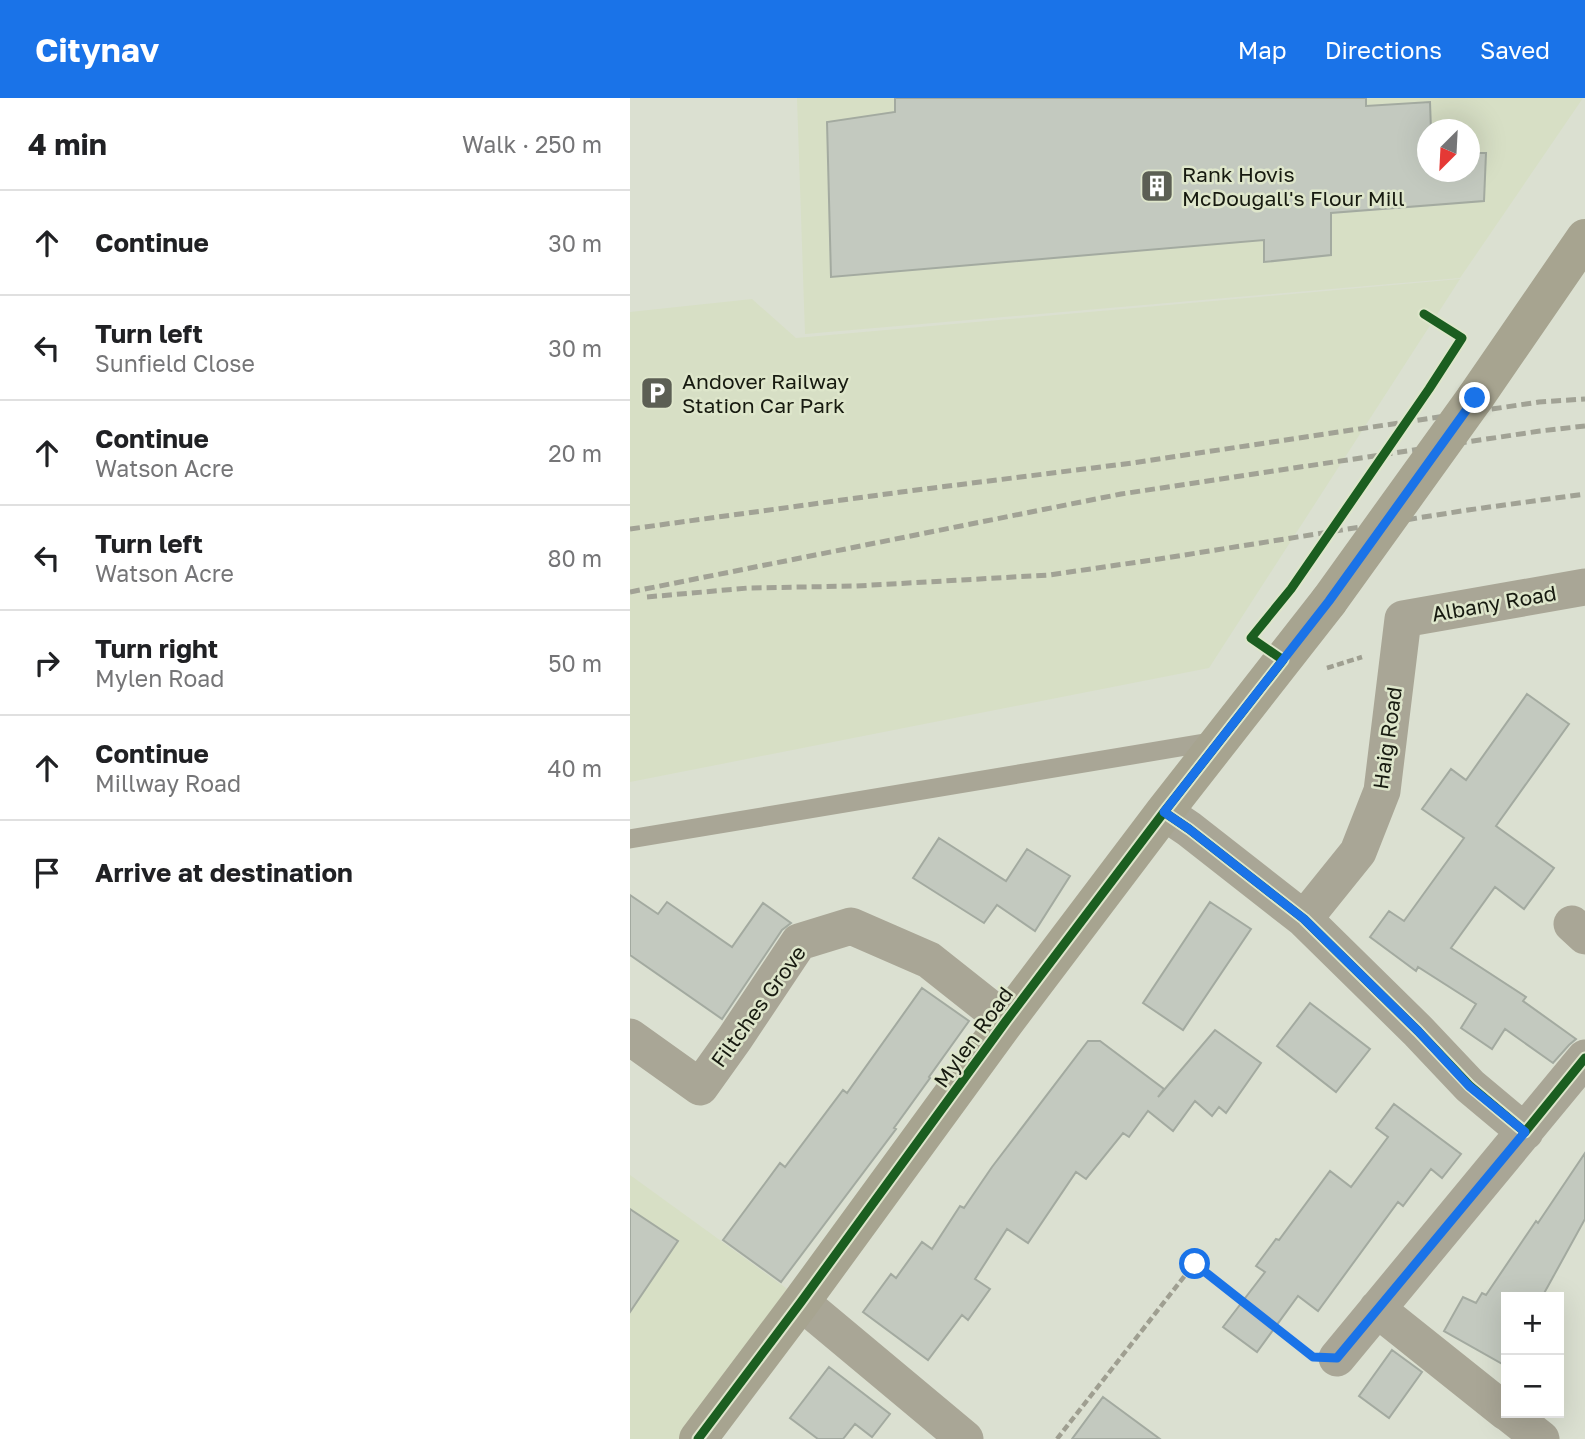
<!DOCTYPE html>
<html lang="en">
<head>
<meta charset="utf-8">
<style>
	body { margin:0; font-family:"Golos Text",sans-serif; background:#f2f2f2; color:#202124 }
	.controls { position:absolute; right:21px; bottom:21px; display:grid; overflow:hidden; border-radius:0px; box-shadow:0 7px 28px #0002 }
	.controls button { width:63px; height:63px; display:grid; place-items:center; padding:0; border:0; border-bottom:2px solid #e0e0e0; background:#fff; color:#202124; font:35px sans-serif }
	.compass { position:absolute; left:787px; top:21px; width:63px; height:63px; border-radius:50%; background:#fff; box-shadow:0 7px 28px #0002; rotate:204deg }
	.stop { position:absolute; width:21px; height:21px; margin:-16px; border:5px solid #1a73e8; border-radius:50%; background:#fff }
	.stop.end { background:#1a73e8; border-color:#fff; box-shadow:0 2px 7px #0008 }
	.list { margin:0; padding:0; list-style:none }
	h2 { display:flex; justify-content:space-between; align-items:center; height:91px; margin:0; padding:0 28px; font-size:30px }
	h2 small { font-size:23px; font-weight:400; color:#757577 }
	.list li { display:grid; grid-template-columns:46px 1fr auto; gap:21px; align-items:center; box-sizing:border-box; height:105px; padding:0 28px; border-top:2px solid #e0e0e0 }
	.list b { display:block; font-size:26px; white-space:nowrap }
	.list p { margin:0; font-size:23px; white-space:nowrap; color:#757577 }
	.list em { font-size:23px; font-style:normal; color:#757577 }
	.icon { flex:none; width:38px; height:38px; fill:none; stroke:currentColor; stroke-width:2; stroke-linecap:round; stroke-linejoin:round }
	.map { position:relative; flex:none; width:955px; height:1341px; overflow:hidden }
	header { display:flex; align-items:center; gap:42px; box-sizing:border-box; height:98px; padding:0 35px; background:#1a73e8; color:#fff }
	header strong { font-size:33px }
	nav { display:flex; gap:38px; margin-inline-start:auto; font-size:24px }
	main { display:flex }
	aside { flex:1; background:#fff }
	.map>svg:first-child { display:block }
	.built { fill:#d7dfc5; fill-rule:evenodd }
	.building { fill:#c3c9bf; stroke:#a3aaa0; stroke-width:2 }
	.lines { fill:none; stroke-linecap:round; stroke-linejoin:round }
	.path { stroke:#9f9f91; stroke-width:4.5; stroke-dasharray:7 3.5; stroke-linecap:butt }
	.lane { stroke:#a9a696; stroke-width:19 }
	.street { stroke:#a9a696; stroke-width:37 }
	.secondary { stroke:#a7a490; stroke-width:38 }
	.rail { stroke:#a1a295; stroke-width:5; stroke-dasharray:10 5; stroke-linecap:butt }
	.secondary-bridge { stroke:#a7a490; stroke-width:38 }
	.cycleway-casing { stroke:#dee6cb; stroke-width:13 }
	.cycleway { stroke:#1b5e20; stroke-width:9 }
	.route { stroke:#1a73e8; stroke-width:9 }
	.labels { text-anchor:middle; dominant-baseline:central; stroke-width:5; stroke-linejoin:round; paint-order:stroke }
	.poi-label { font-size:21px; fill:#171a10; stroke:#dee6cb; text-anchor:start }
	.street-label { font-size:21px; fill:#171a10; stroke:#dee6cb }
</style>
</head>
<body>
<header>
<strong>Citynav</strong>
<nav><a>Map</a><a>Directions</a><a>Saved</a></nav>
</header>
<main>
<aside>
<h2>4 min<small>Walk · 250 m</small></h2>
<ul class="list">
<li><svg class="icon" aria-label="ahead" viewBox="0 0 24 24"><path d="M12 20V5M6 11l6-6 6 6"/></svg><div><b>Continue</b></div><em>30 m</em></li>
<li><svg class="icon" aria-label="left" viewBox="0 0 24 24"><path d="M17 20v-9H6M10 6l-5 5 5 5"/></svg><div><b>Turn left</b><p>Sunfield Close</p></div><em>30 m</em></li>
<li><svg class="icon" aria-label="ahead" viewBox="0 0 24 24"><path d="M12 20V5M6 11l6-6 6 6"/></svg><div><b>Continue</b><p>Watson Acre</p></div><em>20 m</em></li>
<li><svg class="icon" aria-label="left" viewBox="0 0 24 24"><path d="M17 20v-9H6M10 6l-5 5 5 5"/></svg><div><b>Turn left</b><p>Watson Acre</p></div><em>80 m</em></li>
<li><svg class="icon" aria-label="right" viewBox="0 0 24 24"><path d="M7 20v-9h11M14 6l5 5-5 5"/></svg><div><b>Turn right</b><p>Mylen Road</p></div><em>50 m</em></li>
<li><svg class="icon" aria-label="ahead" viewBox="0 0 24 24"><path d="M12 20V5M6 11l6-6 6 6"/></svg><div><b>Continue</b><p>Millway Road</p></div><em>40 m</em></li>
<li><svg class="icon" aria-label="arrive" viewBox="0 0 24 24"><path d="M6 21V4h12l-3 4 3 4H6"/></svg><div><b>Arrive at destination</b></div></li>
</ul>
</aside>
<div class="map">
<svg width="955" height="1341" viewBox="0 0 955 1341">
	<rect width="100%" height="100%" fill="#dbe0d1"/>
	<path class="built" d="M 167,0 L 953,0 L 830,180 L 175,236 ZM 797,32 L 839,32 L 839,74 L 797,74 Z
		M 830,181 L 579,570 L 0,684 L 0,214 L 122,201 L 166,240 Z
		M 0,1077 L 167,1198 L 53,1341 L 0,1341 Z"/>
	<path class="building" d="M 265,0 L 736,0 L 736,8 L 800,4 L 801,32 L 797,32 L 797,74 L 839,74 L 839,55 L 856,55 L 854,103 L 701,115 L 701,157 L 634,164 L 634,142 L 201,179 L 197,24 L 265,14 Z
		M 897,596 L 939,626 L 866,728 L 924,770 L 894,811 L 865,789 L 821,850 L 896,899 L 893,903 L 946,941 L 939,947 L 923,965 L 875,931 L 862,951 L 831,930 L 846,906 L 788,869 L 786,873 L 740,839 L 759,813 L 774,823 L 834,740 L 792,711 L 821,671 L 836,682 Z
		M 309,740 L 376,783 L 397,751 L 440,778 L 405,833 L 367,807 L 354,825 L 283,780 Z
		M 0,797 L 28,816 L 37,804 L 102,849 L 133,805 L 161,825 L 152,832 L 92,921 L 0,857 Z
		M 580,804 L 621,831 L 553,932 L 513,905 Z
		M 292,890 L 339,923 L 299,979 L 300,980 L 264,1030 L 266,1031 L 151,1184 L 93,1142 L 150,1065 L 155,1069 L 213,992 L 217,995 Z
		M 680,905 L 740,951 L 706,994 L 647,948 Z
		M 585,932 L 631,965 L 596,1015 L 589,1009 L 582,1018 L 565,1003 L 543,1033 L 518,1013 L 499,1039 L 493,1035 L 456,1081 L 446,1074 L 398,1145 L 377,1131 L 345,1181 L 360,1191 L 338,1222 L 332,1217 L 298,1262 L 233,1214 L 261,1176 L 266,1180 L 292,1144 L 302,1151 L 330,1108 L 334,1110 L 362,1069 L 458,943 L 470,943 L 534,991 L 528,999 Z
		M 764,1006 L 831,1056 L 812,1080 L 801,1071 L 773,1108 L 768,1104 L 688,1213 L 668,1198 L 627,1254 L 593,1229 L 635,1174 L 626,1168 L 646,1141 L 649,1142 L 700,1073 L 721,1089 L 758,1039 L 746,1030 Z
		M 955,1055 L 955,1121 L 912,1199 L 876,1199 L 876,1268 L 814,1233 L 833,1199 L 846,1205 L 852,1195 L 856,1197 L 906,1123 L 908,1125 Z
		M 0,1111 L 48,1143 L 0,1214 Z
		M 762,1252 L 792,1274 L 759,1320 L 729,1298 Z
		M 199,1269 L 260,1316 L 242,1339 L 225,1326 L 213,1341 L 188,1341 L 160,1320 Z
		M 473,1299 L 530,1341 L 442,1341 Z"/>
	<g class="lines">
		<path class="path" d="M 697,570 L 732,559
			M 427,1341 L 564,1166 L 671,1250"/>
		<path class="lane" d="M 0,741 L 586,643"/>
		<path class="street" d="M 534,714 L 559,731 L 674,821 L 788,933 L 840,988 L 895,1034
			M 674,821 L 728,754 L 752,693 L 773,521 L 955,489
			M 942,826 L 955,838
			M 0,939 L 70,989 L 105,940 L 169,844 L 221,828 L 299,862 L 376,923
			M 171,1204 L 335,1341
			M 747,1211 L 876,1314
			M 707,1260 L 955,960
			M 878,1315 L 911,1341"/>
		<path class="secondary" d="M 845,300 L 955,140
			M 68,1341 L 171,1204 L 376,923 L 534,714 L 699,503"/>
		<path class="rail" d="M 0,431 L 271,394 L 502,365 L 909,304 L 955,301
			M 0,494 L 491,396 L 910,333 L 955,328
			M 17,499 L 118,490 L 226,488 L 419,477 L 529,461 L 838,412 L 955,396"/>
		<path class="secondary-bridge" d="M 699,503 L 845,300"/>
		<defs>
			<path id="cycleway" d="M 534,714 L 559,731 L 674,821 L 788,933 L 840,988 L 895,1034 L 955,960
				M 68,1341 L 171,1204 L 376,923 L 534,714 L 653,562 L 621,540 L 661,491 L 799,291 L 832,240 L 794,216"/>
		</defs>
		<use href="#cycleway" class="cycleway-casing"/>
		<use href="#cycleway" class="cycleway"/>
	</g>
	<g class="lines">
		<path class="route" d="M 565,1166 L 683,1259 L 707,1260 L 895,1034 L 839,988 L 788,933 L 674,821 L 559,731 L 534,714 L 699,503 L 845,300"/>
	</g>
	<defs>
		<symbol id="building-square" viewBox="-11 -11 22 22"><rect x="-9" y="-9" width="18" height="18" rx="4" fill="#5c5f54" stroke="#dee6cb"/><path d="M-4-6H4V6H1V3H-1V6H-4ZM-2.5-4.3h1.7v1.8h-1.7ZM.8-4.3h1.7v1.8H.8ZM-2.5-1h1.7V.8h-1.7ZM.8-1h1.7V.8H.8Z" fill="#fff"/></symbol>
		<symbol id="parking-square" viewBox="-11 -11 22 22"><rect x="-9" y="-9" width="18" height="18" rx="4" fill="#5c5f54" stroke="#dee6cb"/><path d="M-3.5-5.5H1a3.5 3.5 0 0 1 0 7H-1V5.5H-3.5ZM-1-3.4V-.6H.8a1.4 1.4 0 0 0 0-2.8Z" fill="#fff"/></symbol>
	</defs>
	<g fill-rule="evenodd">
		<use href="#building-square" x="508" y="69" width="38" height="38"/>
		<use href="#parking-square" x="8" y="276" width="38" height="38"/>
	</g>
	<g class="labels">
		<g class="poi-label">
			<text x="552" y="76">Rank Hovis<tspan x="552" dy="24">McDougall's Flour Mill</tspan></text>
			<text x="52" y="283">Andover Railway<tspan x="52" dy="24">Station Car Park</tspan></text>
		</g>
		<g class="street-label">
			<text transform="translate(864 505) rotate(-10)">Albany Road</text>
			<text transform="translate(757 640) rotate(-82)">Haig Road</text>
			<text transform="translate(128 908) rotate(-54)">Filtches Grove</text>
			<text transform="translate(343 939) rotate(-54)">Mylen Road</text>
		</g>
	</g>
</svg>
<div class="controls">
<button>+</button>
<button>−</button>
</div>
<svg class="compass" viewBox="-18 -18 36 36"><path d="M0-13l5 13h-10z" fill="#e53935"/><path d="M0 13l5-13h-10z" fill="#757577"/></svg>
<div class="stop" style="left:565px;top:1166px"></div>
<div class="stop end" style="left:845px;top:300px"></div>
</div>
</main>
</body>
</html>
